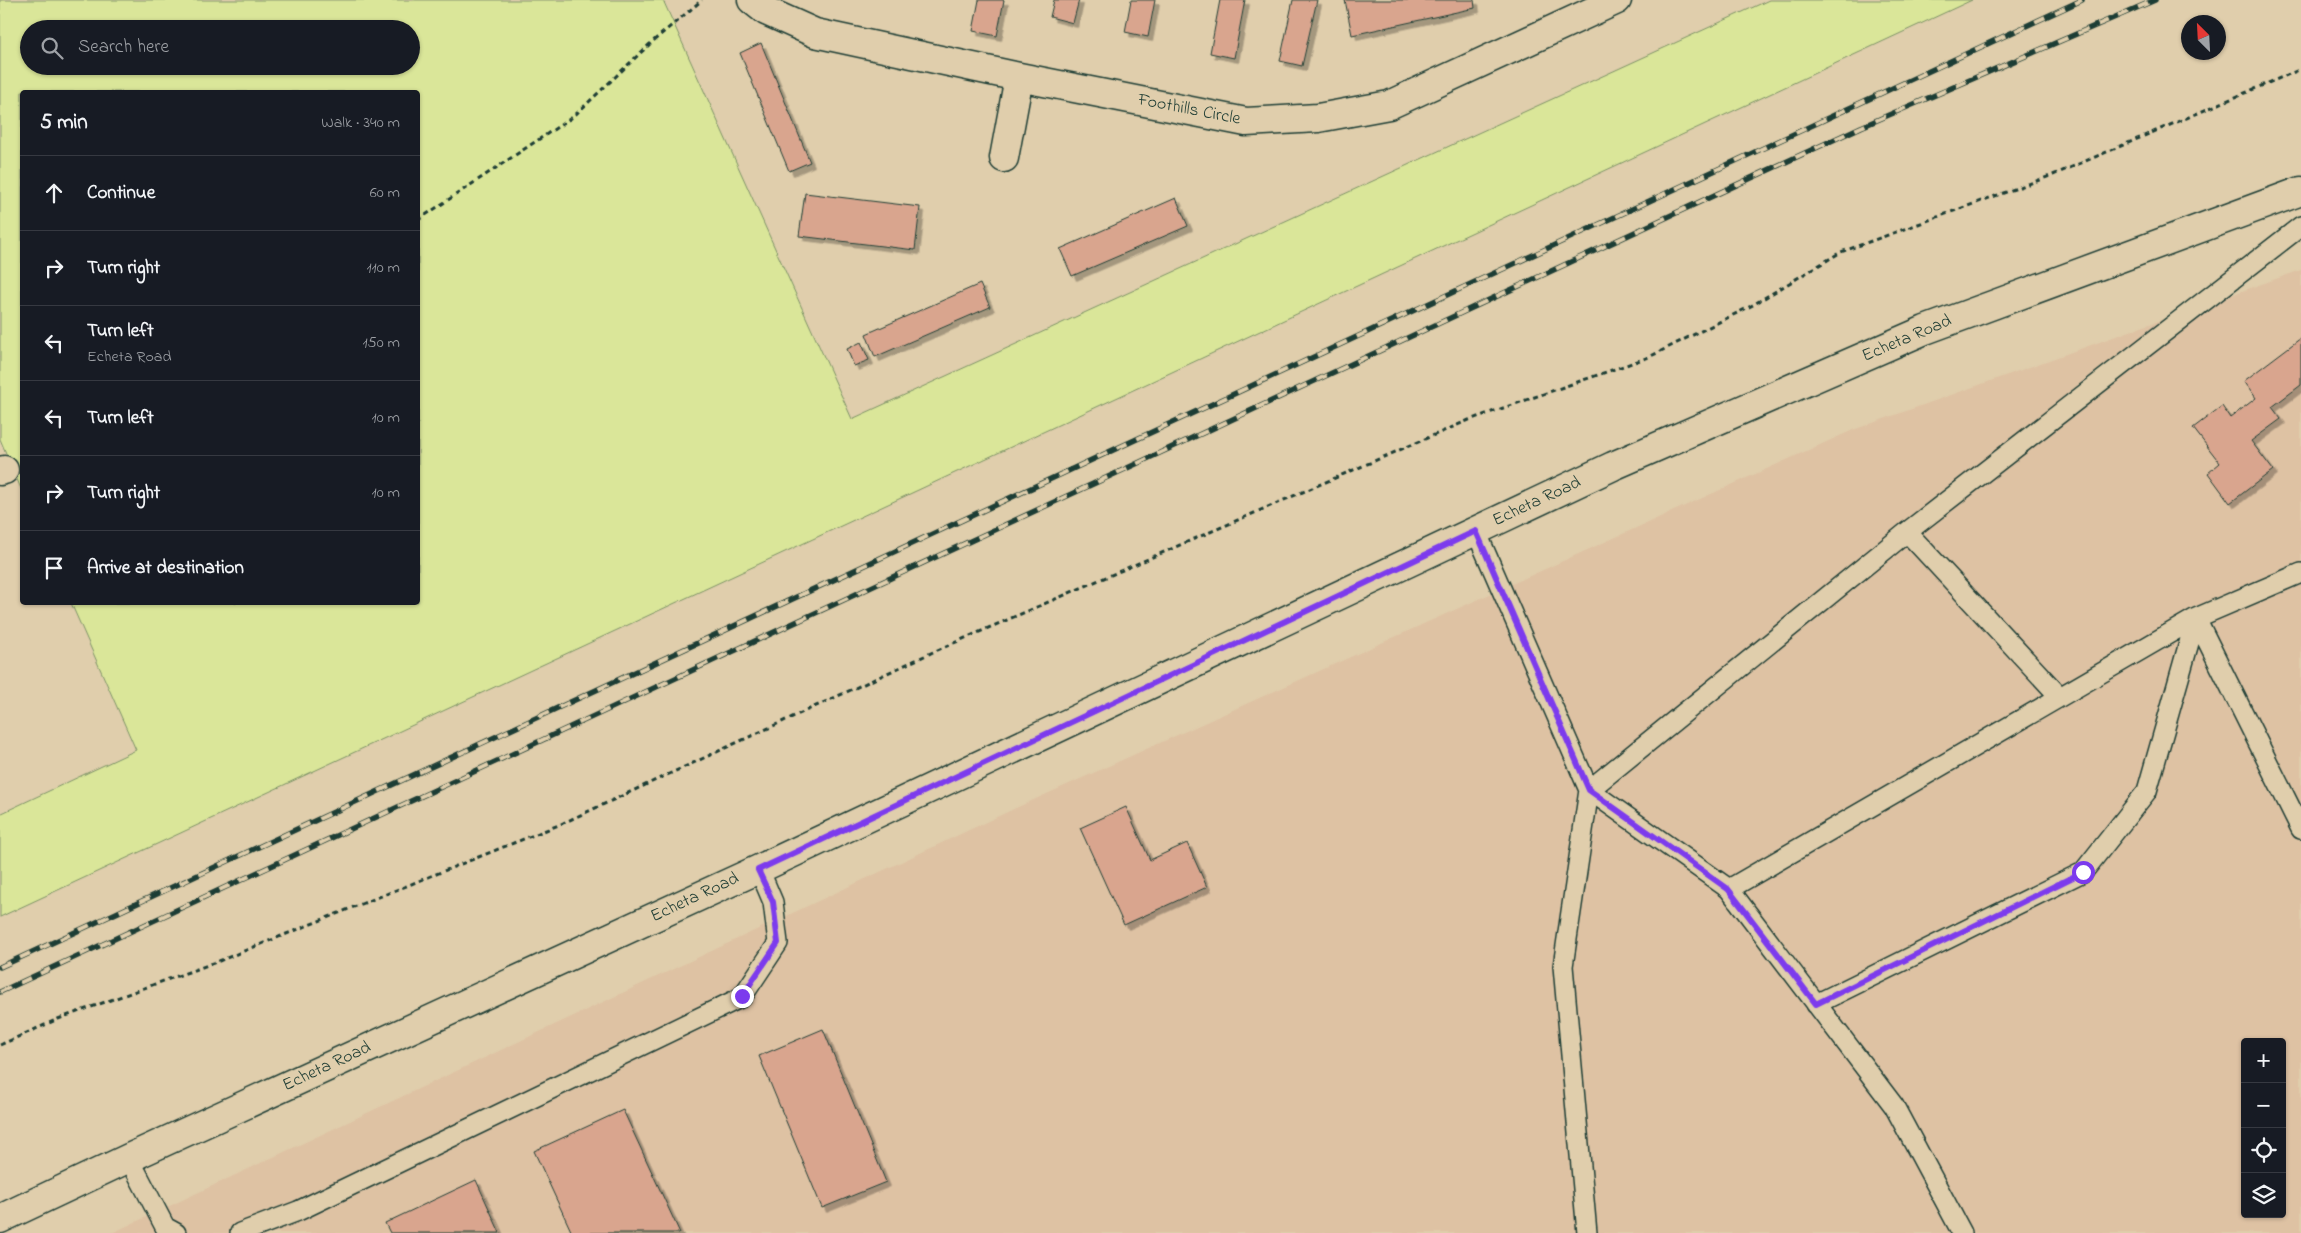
<!DOCTYPE html>
<html lang="en">
<head>
<meta charset="utf-8">
<style>
	body { margin:0; font-family:"Indie Flower",sans-serif; background:#20242c; color:#f1f3f6 }
	.controls { position:absolute; right:15px; bottom:15px; display:grid; overflow:hidden; border-radius:5px; box-shadow:0 1px 4px #0004 }
	.controls button { width:45px; height:45px; display:grid; place-items:center; padding:0; border:0; border-bottom:1px solid #363941; background:#171b24; color:#f1f3f6; font:25px sans-serif }
	.compass { position:absolute; left:2181px; top:15px; width:45px; height:45px; border-radius:50%; background:#171b24; box-shadow:0 1px 4px #0004; rotate:336deg }
	.stop { position:absolute; width:15px; height:15px; margin:-11px; border:4px solid #7c3aed; border-radius:50%; background:#fff }
	.stop.end { background:#7c3aed; border-color:#fff; box-shadow:0 1px 5px #0008 }
	.list { margin:0; padding:0; list-style:none }
	h2 { display:flex; justify-content:space-between; align-items:center; height:65px; margin:0; padding:0 20px; font-size:21px }
	h2 small { font-size:16px; font-weight:400; color:#9ea1a6 }
	.list li { display:grid; grid-template-columns:32px 1fr auto; gap:15px; align-items:center; box-sizing:border-box; height:75px; padding:0 20px; border-top:1px solid #363941 }
	.list b { display:block; font-size:19px; white-space:nowrap }
	.list p { margin:0; font-size:16px; white-space:nowrap; color:#9ea1a6 }
	.list em { font-size:16px; font-style:normal; color:#9ea1a6 }
	.icon { flex:none; width:28px; height:28px; fill:none; stroke:currentColor; stroke-width:2; stroke-linecap:round; stroke-linejoin:round }
	.map { position:relative; flex:none; width:2301px; height:1233px; overflow:hidden }
	.search { position:absolute; background:#171b24; box-shadow:0 1px 4px #0004; left:20px; top:20px; width:400px; height:55px; display:flex; align-items:center; gap:12px; box-sizing:border-box; padding:0 18px; border-radius:28px; color:#9ea1a6; font-size:19px }
	.panel { position:absolute; background:#171b24; box-shadow:0 1px 4px #0004; left:20px; top:90px; width:400px; height:515px; border-radius:5px }
	.map>svg:first-child { display:block }
	.built { fill:#dec2a3; fill-rule:evenodd }
	.green { fill:#dae699; stroke:#7c9266; fill-rule:evenodd }
	.building { fill:#d9a58e; stroke:#1f3d34; filter:url(#shadow) }
	.lines { fill:none; stroke-linecap:round; stroke-linejoin:round }
	.lane-casing { stroke:#1f3d34; stroke-width:22 }
	.street-casing { stroke:#1f3d34; stroke-width:31 }
	.secondary-casing { stroke:#1f3d34; stroke-width:31 }
	.path { stroke:#1f3d34; stroke-width:3; stroke-dasharray:5 4; stroke-linecap:butt }
	.lane { stroke:#e0ceac; stroke-width:19 }
	.street { stroke:#e0ceac; stroke-width:28 }
	.secondary { stroke:#e0ceac; stroke-width:28 }
	.rail-casing { stroke:#1f3d34; stroke-width:5.5 }
	.rail { stroke:#e0ceac; stroke-width:4; stroke-dasharray:11; stroke-linecap:butt }
	.route { stroke:#7c3aed; stroke-width:6 }
	.labels { text-anchor:middle; dominant-baseline:central; stroke-width:4.5; stroke-linejoin:round; paint-order:stroke }
	.street-label { font-size:18px; fill:#1f3d34; stroke:#e0ceac }
</style>
</head>
<body>
<div class="map">
<svg width="2301" height="1233" viewBox="0 0 2301 1233">
	<defs>
		<filter id="shadow"><feDropShadow dx="4.5" dy="4.5" stdDeviation="0" flood-color="#0004"/></filter>
	</defs>
	<rect width="100%" height="100%" fill="#e0ceac"/>
	<filter id="ink" filterUnits="userSpaceOnUse"><feTurbulence type="fractalNoise" baseFrequency=".02" numOctaves="2"/><feDisplacementMap in="SourceGraphic" scale="10" xChannelSelector="R" yChannelSelector="G"/><feConvolveMatrix kernelMatrix="1 2 1 2 8 2 1 2 1" color-interpolation-filters="sRGB"/></filter>
	<g filter="url(#ink)">
		<path class="built" d="M 2301,270 L 2301,1233 L 112,1233 L 1018,807 L 1853,430 ZM 2245,1042 L 2282,1042 L 2282,1214 L 2245,1214 Z"/>
		<path class="green" d="M 0,0 L 663,0 L 852,419 L 1769,0 L 1972,0 L 0,917 L 0,814 L 136,750 L 71,603 L 418,602 L 418,92 L 22,92 L 22,491 L 0,439 ZM 29,29 L 411,29 L 411,66 L 29,66 Z"/>
		<path class="building" d="M 979,0 L 1004,0 L 997,36 L 973,31 Z
			M 1054,0 L 1079,0 L 1073,23 L 1050,17 Z
			M 1131,0 L 1155,0 L 1148,37 L 1125,32 Z
			M 1220,0 L 1245,0 L 1234,58 L 1210,53 Z
			M 1293,0 L 1317,0 L 1302,66 L 1280,61 Z
			M 1345,0 L 1474,0 L 1475,8 L 1352,35 Z
			M 761,43 L 810,162 L 789,171 L 740,53 Z
			M 805,193 L 920,207 L 915,250 L 799,236 Z
			M 1176,198 L 1188,226 L 1072,276 L 1060,249 Z
			M 980,284 L 990,307 L 875,357 L 866,334 Z
			M 2301,338 L 2301,385 L 2272,407 L 2281,419 L 2251,441 L 2273,470 L 2230,503 L 2208,473 L 2220,463 L 2193,428 L 2222,406 L 2230,418 L 2256,398 L 2244,381 Z
			M 861,342 L 869,360 L 854,366 L 847,349 Z
			M 1126,807 L 1150,860 L 1187,843 L 1207,887 L 1124,925 L 1080,828 Z
			M 823,1029 L 886,1182 L 822,1208 L 759,1056 Z
			M 623,1110 L 680,1233 L 572,1233 L 534,1151 Z
			M 476,1180 L 500,1233 L 390,1233 L 385,1223 Z"/>
		<g class="lines">
			<defs>
				<path id="lane" d="M 1476,531 L 1589,790 L 1563,966 L 1587,1233
					M 1907,532 L 2060,697
					M 2196,618 L 2301,829
					M 1729,889 L 2196,618 L 2301,573
					M 1816,1004 L 2083,872 L 2147,791 L 2196,618
					M 129,1158 L 165,1227 L 176,1233
					M 240,1233 L 298,1211 L 742,997 L 778,943 L 773,902 L 759,869
					M 1962,1233 L 1894,1106 L 1729,889 L 1589,790 L 1907,532 L 2301,226"/>
				<path id="street" d="M 752,0 L 766,11 L 815,33 L 1019,77 L 1246,122 L 1318,118 L 1389,105 L 1617,0
					M 1004,158 L 1019,77
					M 0,471 L 4,470"/>
				<path id="secondary" d="M 0,1219 L 129,1158 L 759,869 L 1613,466 L 1925,330 L 2301,191"/>
			</defs>
			<use href="#lane" class="lane-casing"/>
			<use href="#street" class="street-casing"/>
			<use href="#secondary" class="secondary-casing"/>
			<path class="path" d="M 418,220 L 574,116 L 652,42 L 702,0
				M 0,1045 L 58,1019 L 219,961 L 561,824 L 933,652 L 1469,420 L 1649,357 L 1751,306 L 1841,252 L 2053,175 L 2301,69"/>
			<use href="#lane" class="lane"/>
			<use href="#street" class="street"/>
			<use href="#secondary" class="secondary"/>
			<defs>
				<path id="rail" d="M 0,967 L 2082,0
					M 0,992 L 1861,127 L 2155,0"/>
			</defs>
			<use href="#rail" class="rail-casing"/>
			<use href="#rail" class="rail"/>
		</g>
	</g>
	<g class="lines" filter="url(#ink)">
		<path class="route" d="M 742,996 L 778,943 L 773,902 L 758,870 L 1476,531 L 1589,790 L 1728,889 L 1816,1004 L 2083,872"/>
	</g>
	<g class="labels">
		<g class="street-label">
			<text transform="translate(1189 110) rotate(11)">Foothills Circle</text>
			<text transform="translate(1907 339) rotate(-23)">Echeta Road</text>
			<text transform="translate(1537 502) rotate(-25)">Echeta Road</text>
			<text transform="translate(695 898) rotate(-25)">Echeta Road</text>
			<text transform="translate(327 1067) rotate(-25)">Echeta Road</text>
		</g>
	</g>
</svg>
<div class="controls">
<button>+</button>
<button>−</button>
<button><svg class="icon" aria-label="locate" viewBox="0 0 24 24"><circle cx="12" cy="12" r="6"/><path d="M12 2v4M12 18v4M2 12h4M18 12h4"/></svg></button>
<button><svg class="icon" aria-label="layers" viewBox="0 0 24 24"><path d="M12 4l9 5-9 5-9-5zM3 14l9 5 9-5"/></svg></button>
</div>
<svg class="compass" viewBox="-18 -18 36 36"><path d="M0-13l5 13h-10z" fill="#e53935"/><path d="M0 13l5-13h-10z" fill="#9ea1a6"/></svg>
<div class="stop" style="left:2083px;top:872px"></div>
<div class="stop end" style="left:742px;top:996px"></div>
<div class="search"><svg class="icon" aria-label="search" viewBox="0 0 24 24"><circle cx="10" cy="10" r="6"/><path d="M15 15l6 6"/></svg>Search here</div>
<section class="panel">
<h2>5 min<small>Walk · 340 m</small></h2>
<ul class="list">
<li><svg class="icon" aria-label="ahead" viewBox="0 0 24 24"><path d="M12 20V5M6 11l6-6 6 6"/></svg><div><b>Continue</b></div><em>60 m</em></li>
<li><svg class="icon" aria-label="right" viewBox="0 0 24 24"><path d="M7 20v-9h11M14 6l5 5-5 5"/></svg><div><b>Turn right</b></div><em>110 m</em></li>
<li><svg class="icon" aria-label="left" viewBox="0 0 24 24"><path d="M17 20v-9H6M10 6l-5 5 5 5"/></svg><div><b>Turn left</b><p>Echeta Road</p></div><em>150 m</em></li>
<li><svg class="icon" aria-label="left" viewBox="0 0 24 24"><path d="M17 20v-9H6M10 6l-5 5 5 5"/></svg><div><b>Turn left</b></div><em>10 m</em></li>
<li><svg class="icon" aria-label="right" viewBox="0 0 24 24"><path d="M7 20v-9h11M14 6l5 5-5 5"/></svg><div><b>Turn right</b></div><em>10 m</em></li>
<li><svg class="icon" aria-label="arrive" viewBox="0 0 24 24"><path d="M6 21V4h12l-3 4 3 4H6"/></svg><div><b>Arrive at destination</b></div></li>
</ul>
</section>
</div>
</body>
</html>
